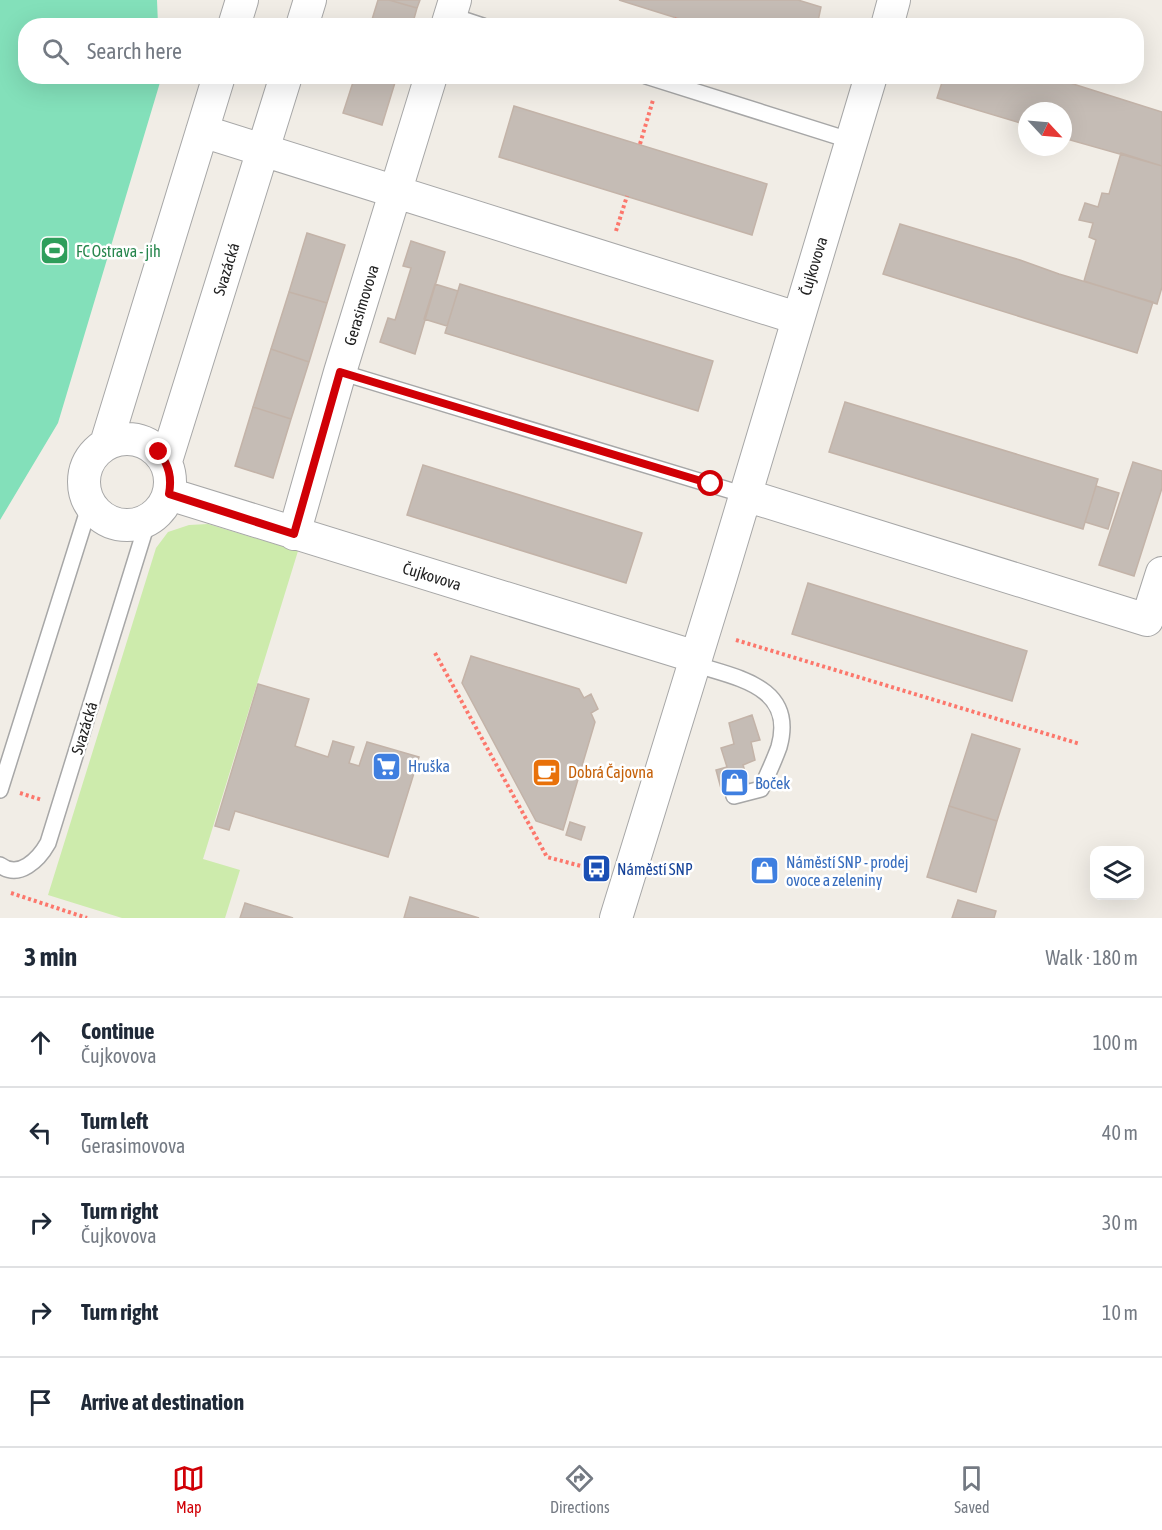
<!DOCTYPE html>
<html lang="en">
<head>
<meta charset="utf-8">
<style>
	body { margin:0; font-family:"Asap Condensed",sans-serif; background:#f2f2f3; color:#1f2937 }
	.controls { position:absolute; right:18px; bottom:18px; display:grid; overflow:hidden; border-radius:12px; box-shadow:0 6px 24px #0002 }
	.controls button { width:54px; height:54px; display:grid; place-items:center; padding:0; border:0; border-bottom:2px solid #e0e1e3; background:#fff; color:#1f2937; font:30px sans-serif }
	.compass { position:absolute; left:1018px; top:102px; width:54px; height:54px; border-radius:50%; background:#fff; box-shadow:0 6px 24px #0002; rotate:116deg }
	.stop { position:absolute; width:18px; height:18px; margin:-14px; border:4px solid #d00006; border-radius:50%; background:#fff }
	.stop.end { background:#d00006; border-color:#fff; box-shadow:0 2px 6px #0008 }
	.list { margin:0; padding:0; list-style:none }
	h2 { display:flex; justify-content:space-between; align-items:center; height:78px; margin:0; padding:0 24px; font-size:26px }
	h2 small { font-size:20px; font-weight:400; color:#747a83 }
	.list li { display:grid; grid-template-columns:39px 1fr auto; gap:18px; align-items:center; box-sizing:border-box; height:90px; padding:0 24px; border-top:2px solid #e0e1e3 }
	.list b { display:block; font-size:22px; white-space:nowrap }
	.list p { margin:0; font-size:20px; white-space:nowrap; color:#747a83 }
	.list em { font-size:20px; font-style:normal; color:#747a83 }
	.icon { flex:none; width:33px; height:33px; fill:none; stroke:currentColor; stroke-width:2; stroke-linecap:round; stroke-linejoin:round }
	.map { position:relative; flex:none; width:1162px; height:918px; overflow:hidden }
	.search { position:absolute; background:#fff; box-shadow:0 6px 24px #0002; left:18px; right:18px; top:18px; height:66px; display:flex; align-items:center; gap:15px; box-sizing:border-box; padding:0 21px; border-radius:24px; color:#747a83; font-size:22px }
	.sheet { height:528px; background:#fff }
	nav { display:flex; justify-content:space-around; align-items:center; box-sizing:border-box; height:84px; border-top:2px solid #e0e1e3; background:#fff; font-size:16px; color:#747a83 }
	nav a { display:grid; justify-items:center; gap:3px }
	nav .on { color:#d00006 }
	.map>svg:first-child { display:block }
	.grass { fill:#cdebac }
	.pitch { fill:#83e0ba }
	.building { fill:#c5bcb5; stroke:#c3b3a8; stroke-width:1.5 }
	.lines { fill:none; stroke-linecap:round; stroke-linejoin:round }
	.lane-casing { stroke:#a7a7a7; stroke-width:18 }
	.street-casing { stroke:#a7a7a7; stroke-width:34 }
	.path { stroke:#fc776c; stroke-width:4; stroke-dasharray:3 3; stroke-linecap:butt }
	.lane { stroke:#fff; stroke-width:15 }
	.street { stroke:#fff; stroke-width:32 }
	.route { stroke:#d00006; stroke-width:8 }
	.labels { text-anchor:middle; dominant-baseline:central; stroke-width:5; stroke-linejoin:round; paint-order:stroke }
	.leisure-label { font-size:16px; fill:#27864d; stroke:#fff; text-anchor:start }
	.street-label { font-size:16px; fill:#202020; stroke:#fff }
	.shop-label { font-size:16px; fill:#366cbe; stroke:#fff; text-anchor:start }
	.food-label { font-size:16px; fill:#c56008; stroke:#fff; text-anchor:start }
	.transit-label { font-size:16px; fill:#164399; stroke:#fff; text-anchor:start }
</style>
</head>
<body>
<div class="map">
<svg width="1162" height="918" viewBox="0 0 1162 918">
	<rect width="100%" height="100%" fill="#f1ede6"/>
	<path class="grass" d="M 208,524 L 298,551 L 203,859 L 240,870 L 225,918 L 122,918 L 48,895 L 156,548 L 168,532 L 189,525 Z"/>
	<path class="pitch" d="M 0,0 L 157,0 L 158,25 L 26,26 L 26,76 L 161,76 L 161,79 L 58,423 L 0,520 Z"/>
	<path class="building" d="M 378,0 L 389,0 L 417,8 L 412,26 L 370,26 Z
		M 389,0 L 420,0 L 417,8 Z
		M 619,0 L 798,0 L 821,7 L 817,26 L 702,26 Z
		M 355,76 L 397,76 L 382,125 L 343,113 Z
		M 944,76 L 1048,76 L 1162,112 L 1162,166 L 1063,138 L 1063,111 L 1027,111 L 1027,125 L 937,98 Z
		M 514,106 L 767,184 L 752,235 L 499,157 Z
		M 1121,153 L 1162,166 L 1162,287 L 1157,304 L 1084,281 L 1096,240 L 1089,237 L 1093,223 L 1079,220 L 1085,203 L 1098,207 L 1102,193 L 1109,194 Z
		M 900,224 L 1020,260 L 1059,274 L 1153,302 L 1137,353 L 883,274 Z
		M 307,233 L 345,245 L 327,303 L 289,292 Z
		M 411,241 L 445,252 L 415,354 L 380,342 L 388,318 L 395,320 L 411,268 L 403,266 Z
		M 435,284 L 458,291 L 447,326 L 424,319 Z
		M 460,284 L 713,361 L 698,411 L 445,333 Z
		M 289,292 L 327,303 L 309,362 L 271,349 Z
		M 271,349 L 309,362 L 291,419 L 253,407 Z
		M 845,402 L 1098,479 L 1083,529 L 829,452 Z
		M 253,407 L 291,419 L 273,478 L 235,466 Z
		M 1133,462 L 1162,471 L 1162,488 L 1134,576 L 1099,565 Z
		M 423,465 L 642,533 L 626,583 L 407,515 Z
		M 1096,486 L 1119,493 L 1108,529 L 1085,522 Z
		M 808,583 L 1027,651 L 1012,701 L 792,634 Z
		M 471,656 L 579,689 L 584,698 L 591,694 L 598,709 L 591,713 L 595,722 L 563,830 L 536,821 L 462,683 Z
		M 258,684 L 309,699 L 295,746 L 328,757 L 333,741 L 354,747 L 349,763 L 359,766 L 367,742 L 419,757 L 388,857 L 235,811 L 229,830 L 215,826 Z
		M 752,715 L 760,740 L 751,742 L 755,760 L 743,765 L 749,784 L 722,792 L 716,770 L 727,767 L 721,748 L 734,744 L 729,723 Z
		M 972,734 L 1020,749 L 997,821 L 949,806 Z
		M 949,806 L 997,821 L 976,892 L 927,877 Z
		M 570,822 L 585,827 L 581,840 L 566,835 Z
		M 410,897 L 479,918 L 404,918 Z
		M 958,900 L 996,911 L 994,918 L 952,918 Z
		M 245,903 L 293,918 L 240,918 Z"/>
	<g class="lines">
		<defs>
			<path id="lane" d="M 450,15 L 483,26
				M 646,76 L 852,141
				M 340,372 L 745,495
				M 694,664 C 737,678 796,686 779,747 C 774,761 767,776 761,789 L 734,796
				M 0,790 L 90,504
				M 0,865 C 19,880 39,859 48,843 L 148,520"/>
			<path id="street" d="M 234,26 L 242,0
				M 302,26 L 310,0
				M 447,26 L 455,0
				M 887,26 L 894,0
				M 202,131 L 797,318
				M84 482a43 43 0 1 1 86 0a43 43 0 1 1-86 0Z
				M 106,444 L 219,76
				M 166,461 L 286,76
				M 169,494 L 696,657
				M 745,495 L 1147,620 L 1162,573
				M 294,534 L 340,372 L 431,76
				M 616,918 L 720,580 L 871,76"/>
		</defs>
		<use href="#lane" class="lane-casing"/>
		<use href="#street" class="street-casing"/>
		<path class="path" d="M 675,26 L 677,18
			M 640,144 L 653,100
			M 616,231 L 627,196
			M 736,640 L 1080,744
			M 435,653 L 547,857 L 581,866
			M 20,793 L 42,800
			M 11,893 L 87,918"/>
		<use href="#lane" class="lane"/>
		<use href="#street" class="street"/>
	</g>
	<g class="lines">
		<path class="route" d="M 159,452 C 169,466 172,477 169,494 L 294,534 L 340,372 L 711,484"/>
	</g>
	<defs>
		<symbol id="stadium-square" viewBox="-11 -11 22 22"><rect x="-9" y="-9" width="18" height="18" rx="4" fill="#2e9e5b" stroke="#fff"/><path d="M0-5a6.5 5 0 1 0 0 10a6.5 5 0 1 0 0-10ZM-3.5-1.8h7v3.6h-7Z" fill="#fff"/></symbol>
		<symbol id="supermarket-square" viewBox="-11 -11 22 22"><rect x="-9" y="-9" width="18" height="18" rx="4" fill="#3f7fe0" stroke="#fff"/><path d="M-6-5.5h2.5l.6 2H6L4.5 2H-2.5L-4.4-4H-6ZM-1.5 3.2a1.3 1.3 0 1 0 .1 0ZM3 3.2a1.3 1.3 0 1 0 .1 0Z" fill="#fff"/></symbol>
		<symbol id="cafe-square" viewBox="-11 -11 22 22"><rect x="-9" y="-9" width="18" height="18" rx="4" fill="#e8710a" stroke="#fff"/><path d="M-5.5-4.5H6V0H3Q3 3.5 0 3.5H-2.5Q-5.5 3.5-5.5 0ZM3-3.2v2h1.7v-2ZM-6 4.5H4V6H-6Z" fill="#fff"/></symbol>
		<symbol id="shop-square" viewBox="-11 -11 22 22"><rect x="-9" y="-9" width="18" height="18" rx="4" fill="#3f7fe0" stroke="#fff"/><path d="M-5-2.5h2.3a2.7 3.5 0 0 1 5.4 0H5L5.5 6h-11ZM-1.5-2.5h3a1.5 2.3 0 0 0-3 0Z" fill="#fff"/></symbol>
		<symbol id="bus-square" viewBox="-11 -11 22 22"><rect x="-9" y="-9" width="18" height="18" rx="4" fill="#1a4fb4" stroke="#fff"/><path d="M-5-6H5V4H4V6H2V4H-2V6H-4V4H-5ZM-3.5-4V0h7V-4ZM-3.5 1.2v1.5H-2V1.2ZM2 1.2v1.5H3.5V1.2Z" fill="#fff"/></symbol>
	</defs>
	<g fill-rule="evenodd">
		<use href="#stadium-square" x="38" y="234" width="33" height="33"/>
		<use href="#supermarket-square" x="370" y="750" width="33" height="33"/>
		<use href="#cafe-square" x="530" y="756" width="33" height="33"/>
		<use href="#shop-square" x="718" y="766" width="33" height="33"/>
		<use href="#bus-square" x="580" y="852" width="33" height="33"/>
		<use href="#shop-square" x="748" y="854" width="33" height="33"/>
	</g>
	<g class="labels">
		<g class="leisure-label">
			<text x="76" y="251">FC Ostrava - jih</text>
		</g>
		<g class="street-label">
			<text transform="translate(813 266) rotate(-73)">Čujkovova</text>
			<text transform="translate(226 269) rotate(-73)">Svazácká</text>
			<text transform="translate(361 305) rotate(-73)">Gerasimovova</text>
			<text transform="translate(432 576) rotate(17)">Čujkovova</text>
			<text transform="translate(84 728) rotate(-73)">Svazácká</text>
		</g>
		<g class="shop-label">
			<text x="408" y="766">Hruška</text>
			<text x="755" y="783">Boček</text>
			<text x="786" y="862">Náměstí SNP - prodej<tspan x="786" dy="18">ovoce a zeleniny</tspan></text>
		</g>
		<g class="food-label">
			<text x="568" y="772">Dobrá Čajovna</text>
		</g>
		<g class="transit-label">
			<text x="617" y="869">Náměstí SNP</text>
		</g>
	</g>
</svg>
<div class="controls">
<button><svg class="icon" aria-label="layers" viewBox="0 0 24 24"><path d="M12 4l9 5-9 5-9-5zM3 14l9 5 9-5"/></svg></button>
</div>
<svg class="compass" viewBox="-18 -18 36 36"><path d="M0-13l5 13h-10z" fill="#e53935"/><path d="M0 13l5-13h-10z" fill="#747a83"/></svg>
<div class="stop" style="left:711px;top:484px"></div>
<div class="stop end" style="left:159px;top:452px"></div>
<div class="search"><svg class="icon" aria-label="search" viewBox="0 0 24 24"><circle cx="10" cy="10" r="6"/><path d="M15 15l6 6"/></svg>Search here</div>
</div>
<section class="sheet">
<h2>3 min<small>Walk · 180 m</small></h2>
<ul class="list">
<li><svg class="icon" aria-label="ahead" viewBox="0 0 24 24"><path d="M12 20V5M6 11l6-6 6 6"/></svg><div><b>Continue</b><p>Čujkovova</p></div><em>100 m</em></li>
<li><svg class="icon" aria-label="left" viewBox="0 0 24 24"><path d="M17 20v-9H6M10 6l-5 5 5 5"/></svg><div><b>Turn left</b><p>Gerasimovova</p></div><em>40 m</em></li>
<li><svg class="icon" aria-label="right" viewBox="0 0 24 24"><path d="M7 20v-9h11M14 6l5 5-5 5"/></svg><div><b>Turn right</b><p>Čujkovova</p></div><em>30 m</em></li>
<li><svg class="icon" aria-label="right" viewBox="0 0 24 24"><path d="M7 20v-9h11M14 6l5 5-5 5"/></svg><div><b>Turn right</b></div><em>10 m</em></li>
<li><svg class="icon" aria-label="arrive" viewBox="0 0 24 24"><path d="M6 21V4h12l-3 4 3 4H6"/></svg><div><b>Arrive at destination</b></div></li>
</ul>
</section>
<nav>
<a class="on"><svg class="icon" aria-label="map" viewBox="0 0 24 24"><path d="M3 6l6-2 6 2 6-2v14l-6 2-6-2-6 2zM9 4v14M15 6v14"/></svg>Map</a>
<a><svg class="icon" aria-label="directions" viewBox="0 0 24 24"><path d="M12 3l9 9-9 9-9-9zM9 14v-3h6M13 9l2 2-2 2"/></svg>Directions</a>
<a><svg class="icon" aria-label="saved" viewBox="0 0 24 24"><path d="M7 4h10v16l-5-4-5 4z"/></svg>Saved</a>
</nav>
</body>
</html>
